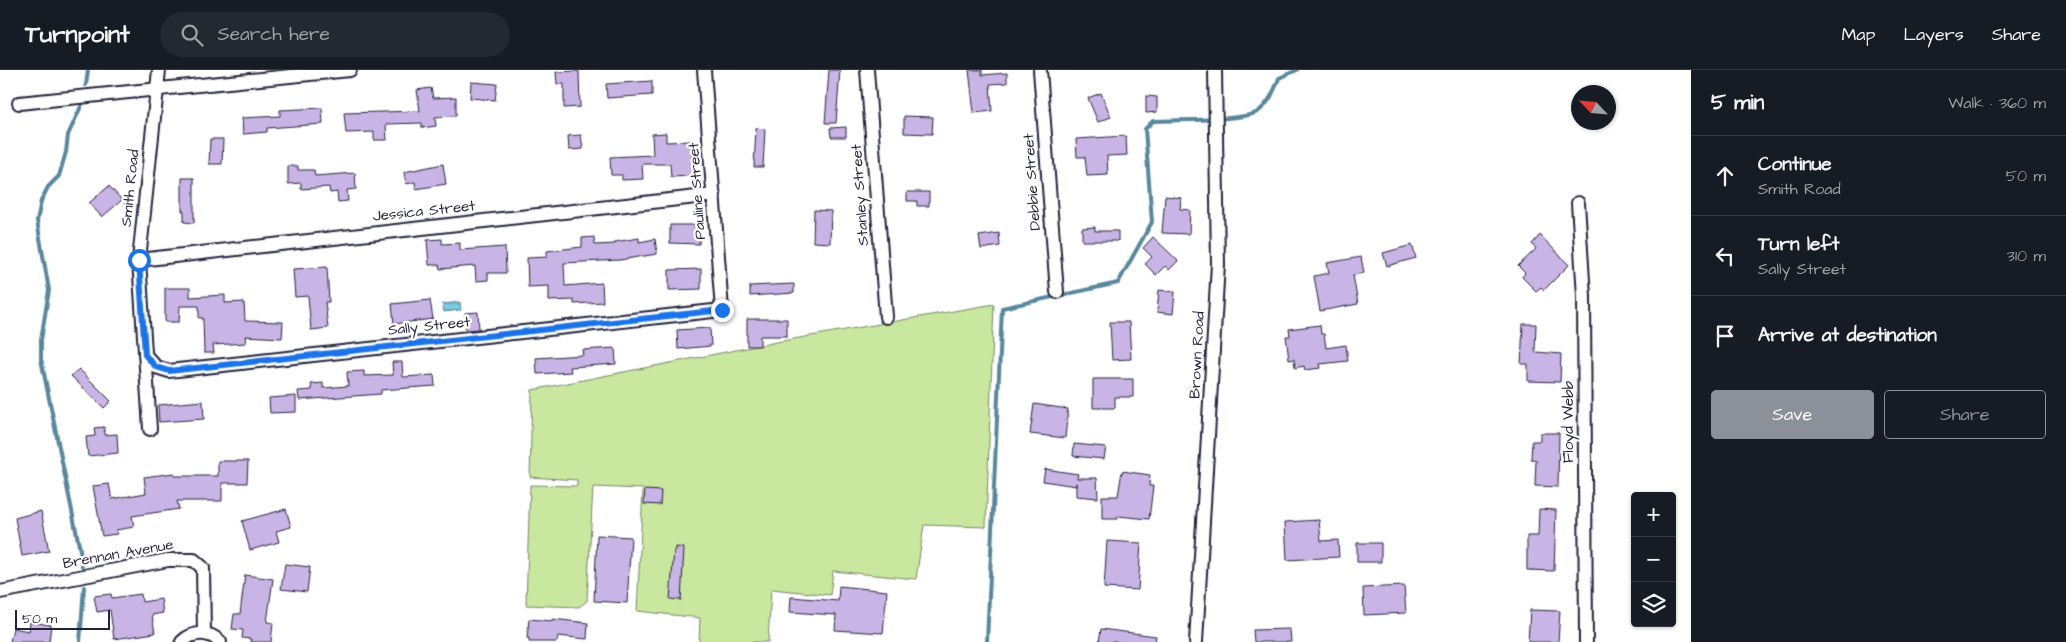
<!DOCTYPE html>
<html lang="en">
<head>
<meta charset="utf-8">
<style>
	body { margin:0; font-family:"Architects Daughter",sans-serif; background:#242831; color:#f1f3f6 }
	.controls { position:absolute; right:15px; bottom:15px; display:grid; overflow:hidden; border-radius:5px; box-shadow:0 1px 4px #0004 }
	.controls button { width:45px; height:45px; display:grid; place-items:center; padding:0; border:0; border-bottom:1px solid #363941; background:#171b24; color:#f1f3f6; font:25px sans-serif }
	.compass { position:absolute; left:1571px; top:15px; width:45px; height:45px; border-radius:50%; background:#171b24; box-shadow:0 1px 4px #0004; rotate:296deg }
	.scale { position:absolute; left:15px; bottom:12px; width:95px; box-sizing:border-box; padding-left:5px; border:2px solid #22223b; border-top:0; font-size:14px; line-height:18px; white-space:nowrap; color:#22223b; -webkit-text-stroke:4px #fff; paint-order:stroke }
	.stop { position:absolute; width:15px; height:15px; margin:-11px; border:4px solid #1a73e8; border-radius:50%; background:#fff }
	.stop.end { background:#1a73e8; border-color:#fff; box-shadow:0 1px 5px #0008 }
	.list { margin:0; padding:0; list-style:none }
	h2 { display:flex; justify-content:space-between; align-items:center; height:65px; margin:0; padding:0 20px; font-size:21px }
	h2 small { font-size:16px; font-weight:400; color:#9ea1a6 }
	.list li { display:grid; grid-template-columns:32px 1fr auto; gap:15px; align-items:center; box-sizing:border-box; height:80px; padding:0 20px; border-top:1px solid #363941 }
	.list b { display:block; font-size:19px; white-space:nowrap }
	.list p { margin:0; font-size:16px; white-space:nowrap; color:#9ea1a6 }
	.list em { font-size:16px; font-style:normal; color:#9ea1a6 }
	.actions { display:flex; gap:10px; padding:15px 20px }
	.actions a { flex:1; padding:11px 0; border:1px solid #8c9099; border-radius:5px; text-align:center; font-size:18px; color:#8c9099 }
	.actions .main { background:#8c9099; color:#fff }
	.icon { flex:none; width:28px; height:28px; fill:none; stroke:currentColor; stroke-width:2; stroke-linecap:round; stroke-linejoin:round }
	.map { position:relative; flex:none; width:1691px; height:572px; overflow:hidden }
	header { display:flex; align-items:center; gap:30px; box-sizing:border-box; height:70px; padding:0 25px; background:#171b24; border-bottom:1px solid #363941 }
	header strong { font-size:24px }
	nav { display:flex; gap:28px; margin-inline-start:auto; font-size:18px }
	.search { width:350px; height:45px; background:#242831; display:flex; align-items:center; gap:12px; box-sizing:border-box; padding:0 18px; border-radius:28px; color:#9ea1a6; font-size:19px }
	main { display:flex }
	aside { flex:1; background:#171b24 }
	.map>svg:first-child { display:block }
	.grass { fill:#c9e79e; stroke:#76846c }
	.water { fill:url(#water-rules); stroke:#59879c }
	.lines { fill:none; stroke-linecap:round; stroke-linejoin:round }
	.stream { stroke:#59879c; stroke-width:4 }
	.building { fill:#c9b5e5; stroke:#22223b }
	.minor-casing { stroke:#22223b; stroke-width:16 }
	.minor { stroke:#fff; stroke-width:12 }
	.route { stroke:#1a73e8; stroke-width:6 }
	.labels { text-anchor:middle; dominant-baseline:central; stroke-width:4.5; stroke-linejoin:round; paint-order:stroke }
	.street-label { font-size:15px; fill:#22223b; stroke:#fff }
</style>
</head>
<body>
<header>
<strong>Turnpoint</strong>
<div class="search"><svg class="icon" aria-label="search" viewBox="0 0 24 24"><circle cx="10" cy="10" r="6"/><path d="M15 15l6 6"/></svg>Search here</div>
<nav><a>Map</a><a>Layers</a><a>Share</a></nav>
</header>
<main>
<div class="map">
<svg width="1691" height="572" viewBox="0 0 1691 572">
	<defs>
		<pattern id="water-rules" width="6" height="5" patternUnits="userSpaceOnUse" patternTransform="scale(1.25)"><rect width="6" height="5" fill="#7dcadd"/><path d="M0 2.5h6" fill="none" stroke="#6cadbf"/></pattern>
	</defs>
	<rect width="100%" height="100%" fill="#fff"/>
	<filter id="ink" filterUnits="userSpaceOnUse"><feTurbulence type="fractalNoise" baseFrequency=".02" numOctaves="2"/><feDisplacementMap in="SourceGraphic" scale="10" xChannelSelector="R" yChannelSelector="G"/><feConvolveMatrix kernelMatrix="1 2 1 2 8 2 1 2 1" color-interpolation-filters="sRGB"/></filter>
	<g filter="url(#ink)">
		<path class="grass" d="M 994,234 L 986,457 L 924,455 L 916,509 L 833,501 L 830,525 L 771,519 L 768,572 L 699,572 L 700,548 L 637,541 L 643,419 L 593,417 L 587,531 L 579,537 L 526,535 L 530,415 L 577,416 L 577,410 L 530,407 L 532,320 L 782,271 Z"/>
		<path class="water" d="M 460,232 L 461,240 L 444,242 L 442,234 Z"/>
		<g class="lines">
			<path class="stream" d="M 86,15 L 88,0
				M 82,496 L 80,480 L 41,289 L 41,270 L 49,220 L 37,151 L 41,131 L 48,117 L 59,106 L 66,82 L 68,65 L 83,32
				M 80,572 L 84,517
				M 987,572 L 1002,238 L 1118,213 L 1152,152 L 1145,59 L 1153,51 C 1173,50 1247,51 1259,41 C 1270,32 1274,21 1279,8 L 1297,0"/>
		</g>
		<path class="building" d="M 829,0 L 840,0 L 836,53 L 825,53 Z
			M 969,0 L 982,0 L 982,5 L 1007,3 L 1007,13 L 990,14 L 992,41 L 974,43 Z
			M 579,1 L 580,37 L 564,38 L 564,14 L 557,14 L 556,2 Z
			M 652,11 L 652,25 L 607,28 L 606,14 Z
			M 471,12 L 497,14 L 495,30 L 470,28 Z
			M 431,18 L 433,28 L 456,27 L 456,46 L 435,47 L 436,56 L 422,58 L 422,53 L 386,54 L 387,70 L 374,70 L 374,62 L 346,63 L 344,43 L 420,41 L 417,20 Z
			M 1101,23 L 1111,47 L 1098,52 L 1088,28 Z
			M 1146,26 L 1157,27 L 1157,42 L 1146,43 Z
			M 322,38 L 323,54 L 267,58 L 267,62 L 243,64 L 242,48 L 280,46 L 280,40 Z
			M 904,46 L 933,47 L 932,64 L 904,63 Z
			M 846,57 L 846,67 L 831,67 L 830,58 Z
			M 756,58 L 765,59 L 763,97 L 754,97 Z
			M 666,63 L 666,72 L 691,71 L 693,106 L 671,107 L 670,94 L 642,94 L 643,109 L 622,110 L 622,105 L 611,105 L 610,87 L 653,85 L 652,64 Z
			M 581,65 L 583,79 L 569,80 L 568,66 Z
			M 1126,66 L 1127,85 L 1107,86 L 1108,105 L 1087,106 L 1085,87 L 1077,87 L 1076,69 Z
			M 210,69 L 223,69 L 222,94 L 209,94 Z
			M 443,94 L 446,114 L 416,119 L 415,112 L 406,114 L 404,102 Z
			M 288,96 L 298,96 L 298,100 L 314,100 L 315,106 L 355,103 L 356,119 L 347,120 L 348,131 L 338,132 L 337,122 L 330,123 L 329,117 L 301,119 L 301,113 L 288,114 Z
			M 182,108 L 194,108 L 194,153 L 184,152 L 184,141 L 182,141 Z
			M 109,116 L 122,130 L 102,147 L 89,133 Z
			M 907,122 L 929,122 L 929,136 L 917,136 L 917,131 L 907,131 Z
			M 1165,126 L 1181,128 L 1180,139 L 1190,140 L 1189,164 L 1162,163 Z
			M 814,140 L 831,141 L 830,173 L 813,172 Z
			M 670,155 L 700,155 L 699,174 L 670,173 Z
			M 1095,157 L 1095,161 L 1118,161 L 1118,171 L 1082,171 L 1082,158 Z
			M 999,163 L 1000,176 L 981,179 L 979,166 Z
			M 1540,165 L 1569,195 L 1544,220 L 1541,217 L 1536,221 L 1522,207 L 1525,203 L 1518,196 L 1536,179 L 1532,174 Z
			M 594,167 L 595,175 L 615,174 L 615,172 L 639,168 L 639,172 L 655,169 L 657,184 L 620,190 L 564,193 L 565,216 L 602,213 L 603,232 L 574,234 L 574,230 L 549,231 L 549,216 L 528,217 L 527,188 L 547,187 L 547,181 L 582,177 L 582,168 Z
			M 1153,167 L 1178,191 L 1169,200 L 1165,196 L 1156,205 L 1145,194 L 1152,187 L 1143,178 Z
			M 442,169 L 442,174 L 460,173 L 460,180 L 505,177 L 506,203 L 488,203 L 488,210 L 476,211 L 475,196 L 440,199 L 439,195 L 429,195 L 427,170 Z
			M 1412,175 L 1416,188 L 1387,196 L 1383,183 Z
			M 1361,187 L 1364,203 L 1353,205 L 1358,234 L 1320,241 L 1314,206 L 1329,203 L 1327,193 Z
			M 327,197 L 329,232 L 325,232 L 328,258 L 311,260 L 308,226 L 295,227 L 293,199 Z
			M 701,199 L 701,219 L 669,220 L 669,200 Z
			M 794,214 L 794,223 L 750,226 L 750,216 Z
			M 165,218 L 190,218 L 190,227 L 225,225 L 225,233 L 244,232 L 245,251 L 283,252 L 282,268 L 245,266 L 246,273 L 213,275 L 214,283 L 204,283 L 203,248 L 199,248 L 199,236 L 180,236 L 179,252 L 165,252 Z
			M 1159,220 L 1175,222 L 1173,244 L 1157,242 Z
			M 430,230 L 433,249 L 394,254 L 392,234 Z
			M 478,242 L 479,259 L 466,260 L 465,243 Z
			M 747,249 L 787,249 L 787,266 L 760,266 L 760,276 L 747,276 Z
			M 1110,252 L 1129,252 L 1131,289 L 1112,290 Z
			M 1523,254 L 1536,254 L 1535,282 L 1561,284 L 1560,312 L 1528,311 L 1528,294 L 1521,294 Z
			M 1320,255 L 1321,264 L 1324,264 L 1326,278 L 1346,275 L 1348,291 L 1320,294 L 1321,298 L 1305,300 L 1304,296 L 1295,298 L 1294,289 L 1289,290 L 1286,266 L 1290,266 L 1289,259 Z
			M 710,258 L 711,276 L 678,279 L 677,260 Z
			M 615,278 L 616,294 L 570,297 L 571,302 L 537,304 L 536,288 L 583,285 L 582,280 Z
			M 392,292 L 402,292 L 403,307 L 434,305 L 435,316 L 381,320 L 381,324 L 299,330 L 298,321 L 312,320 L 311,314 L 323,313 L 323,318 L 348,316 L 347,302 L 364,301 L 364,306 L 393,305 Z
			M 79,299 L 111,331 L 104,338 L 71,306 Z
			M 1093,309 L 1133,309 L 1133,327 L 1115,327 L 1115,338 L 1093,338 Z
			M 296,326 L 296,342 L 270,343 L 269,328 Z
			M 203,331 L 204,349 L 159,352 L 158,335 Z
			M 1034,334 L 1068,339 L 1065,368 L 1030,364 Z
			M 104,357 L 105,365 L 117,364 L 118,383 L 88,386 L 86,367 L 95,366 L 94,358 Z
			M 1540,363 L 1559,363 L 1558,417 L 1535,416 L 1536,390 L 1531,389 L 1532,371 L 1540,371 Z
			M 1074,374 L 1106,377 L 1104,389 L 1073,386 Z
			M 218,391 L 248,391 L 247,413 L 222,413 L 222,431 L 177,431 L 179,439 L 132,446 L 134,457 L 116,460 L 117,464 L 102,466 L 93,416 L 109,414 L 112,429 L 146,423 L 144,407 L 174,403 L 174,406 L 218,406 Z
			M 1045,399 L 1078,404 L 1077,408 L 1097,408 L 1098,428 L 1076,426 L 1076,413 L 1076,416 L 1043,411 Z
			M 1122,401 L 1150,405 L 1149,416 L 1153,416 L 1149,449 L 1118,446 L 1118,449 L 1102,449 L 1102,426 L 1118,426 Z
			M 645,420 L 661,421 L 660,435 L 644,434 Z
			M 286,439 L 291,457 L 276,461 L 279,472 L 250,480 L 242,451 Z
			M 1539,439 L 1556,440 L 1554,501 L 1527,500 L 1527,466 L 1538,466 Z
			M 41,441 L 49,481 L 22,486 L 15,448 Z
			M 1319,450 L 1321,471 L 1338,470 L 1339,487 L 1287,490 L 1285,452 Z
			M 597,465 L 631,467 L 627,533 L 594,531 Z
			M 1107,471 L 1141,473 L 1138,520 L 1104,518 Z
			M 1357,473 L 1381,473 L 1381,492 L 1357,492 Z
			M 676,477 L 684,478 L 681,530 L 670,529 L 674,480 L 676,480 Z
			M 285,494 L 310,497 L 307,522 L 281,519 Z
			M 245,505 L 273,509 L 267,552 L 273,553 L 271,572 L 250,572 L 251,569 L 242,568 L 243,560 L 232,559 L 234,544 L 240,544 Z
			M 839,516 L 887,521 L 883,563 L 835,560 L 836,545 L 790,542 L 791,527 L 838,531 Z
			M 1404,516 L 1406,543 L 1364,545 L 1363,518 Z
			M 111,524 L 112,528 L 141,524 L 142,532 L 161,529 L 163,543 L 152,545 L 155,563 L 114,569 L 110,540 L 97,542 L 94,526 Z
			M 1530,540 L 1560,541 L 1558,572 L 1528,572 Z
			M 529,549 L 552,551 L 552,549 L 588,553 L 587,569 L 558,566 L 557,572 L 529,572 L 529,568 L 527,568 Z
			M 30,552 L 51,555 L 49,572 L 10,572 L 13,558 L 29,561 Z
			M 1101,559 L 1156,566 L 1155,572 L 1099,572 Z
			M 1290,559 L 1291,572 L 1254,572 L 1253,560 Z"/>
		<g class="lines">
			<defs>
				<path id="minor" d="M 867,0 L 886,247
					M 1040,0 L 1057,222
					M 19,33 L 350,0
					M 1578,133 L 1584,226 L 1586,572
					M 139,190 L 714,125
					M 145,285 L 156,297 L 169,301 L 722,240 L 704,0
					M 150,359 L 139,190 L 159,0
					M 0,522 L 168,490 L 194,490 L 203,498 L 204,564
					M 182,572 C 193,561 209,561 220,572
					M 1196,572 L 1218,194 L 1215,0"/>
			</defs>
			<use href="#minor" class="minor-casing"/>
			<use href="#minor" class="minor"/>
		</g>
	</g>
	<g class="lines" filter="url(#ink)">
		<path class="route" d="M 139,190 L 145,285 L 156,297 L 169,301 L 722,240"/>
	</g>
	<g class="labels">
		<g class="street-label">
			<text transform="translate(1032 112) rotate(-94)">Debbie Street</text>
			<text transform="translate(130 118) rotate(-84)">Smith Road</text>
			<text transform="translate(697 121) rotate(-94)">Pauline Street</text>
			<text transform="translate(860 125) rotate(-94)">Stanley Street</text>
			<text transform="translate(424 141) rotate(-6)">Jessica Street</text>
			<text transform="translate(429 256) rotate(-6)">Sally Street</text>
			<text transform="translate(1197 285) rotate(-87)">Brown Road</text>
			<text transform="translate(1568 352) rotate(-90)">Floyd Webb</text>
			<text transform="translate(118 484) rotate(-10)">Brennan Avenue</text>
		</g>
	</g>
</svg>
<div class="controls">
<button>+</button>
<button>−</button>
<button><svg class="icon" aria-label="layers" viewBox="0 0 24 24"><path d="M12 4l9 5-9 5-9-5zM3 14l9 5 9-5"/></svg></button>
</div>
<svg class="compass" viewBox="-18 -18 36 36"><path d="M0-13l5 13h-10z" fill="#e53935"/><path d="M0 13l5-13h-10z" fill="#9ea1a6"/></svg>
<div class="scale">50 m</div>
<div class="stop" style="left:139px;top:190px"></div>
<div class="stop end" style="left:722px;top:240px"></div>
</div>
<aside>
<h2>5 min<small>Walk · 360 m</small></h2>
<ul class="list">
<li><svg class="icon" aria-label="ahead" viewBox="0 0 24 24"><path d="M12 20V5M6 11l6-6 6 6"/></svg><div><b>Continue</b><p>Smith Road</p></div><em>50 m</em></li>
<li><svg class="icon" aria-label="left" viewBox="0 0 24 24"><path d="M17 20v-9H6M10 6l-5 5 5 5"/></svg><div><b>Turn left</b><p>Sally Street</p></div><em>310 m</em></li>
<li><svg class="icon" aria-label="arrive" viewBox="0 0 24 24"><path d="M6 21V4h12l-3 4 3 4H6"/></svg><div><b>Arrive at destination</b></div></li>
</ul>
<div class="actions"><a class="main">Save</a><a>Share</a></div>
</aside>
</main>
</body>
</html>
